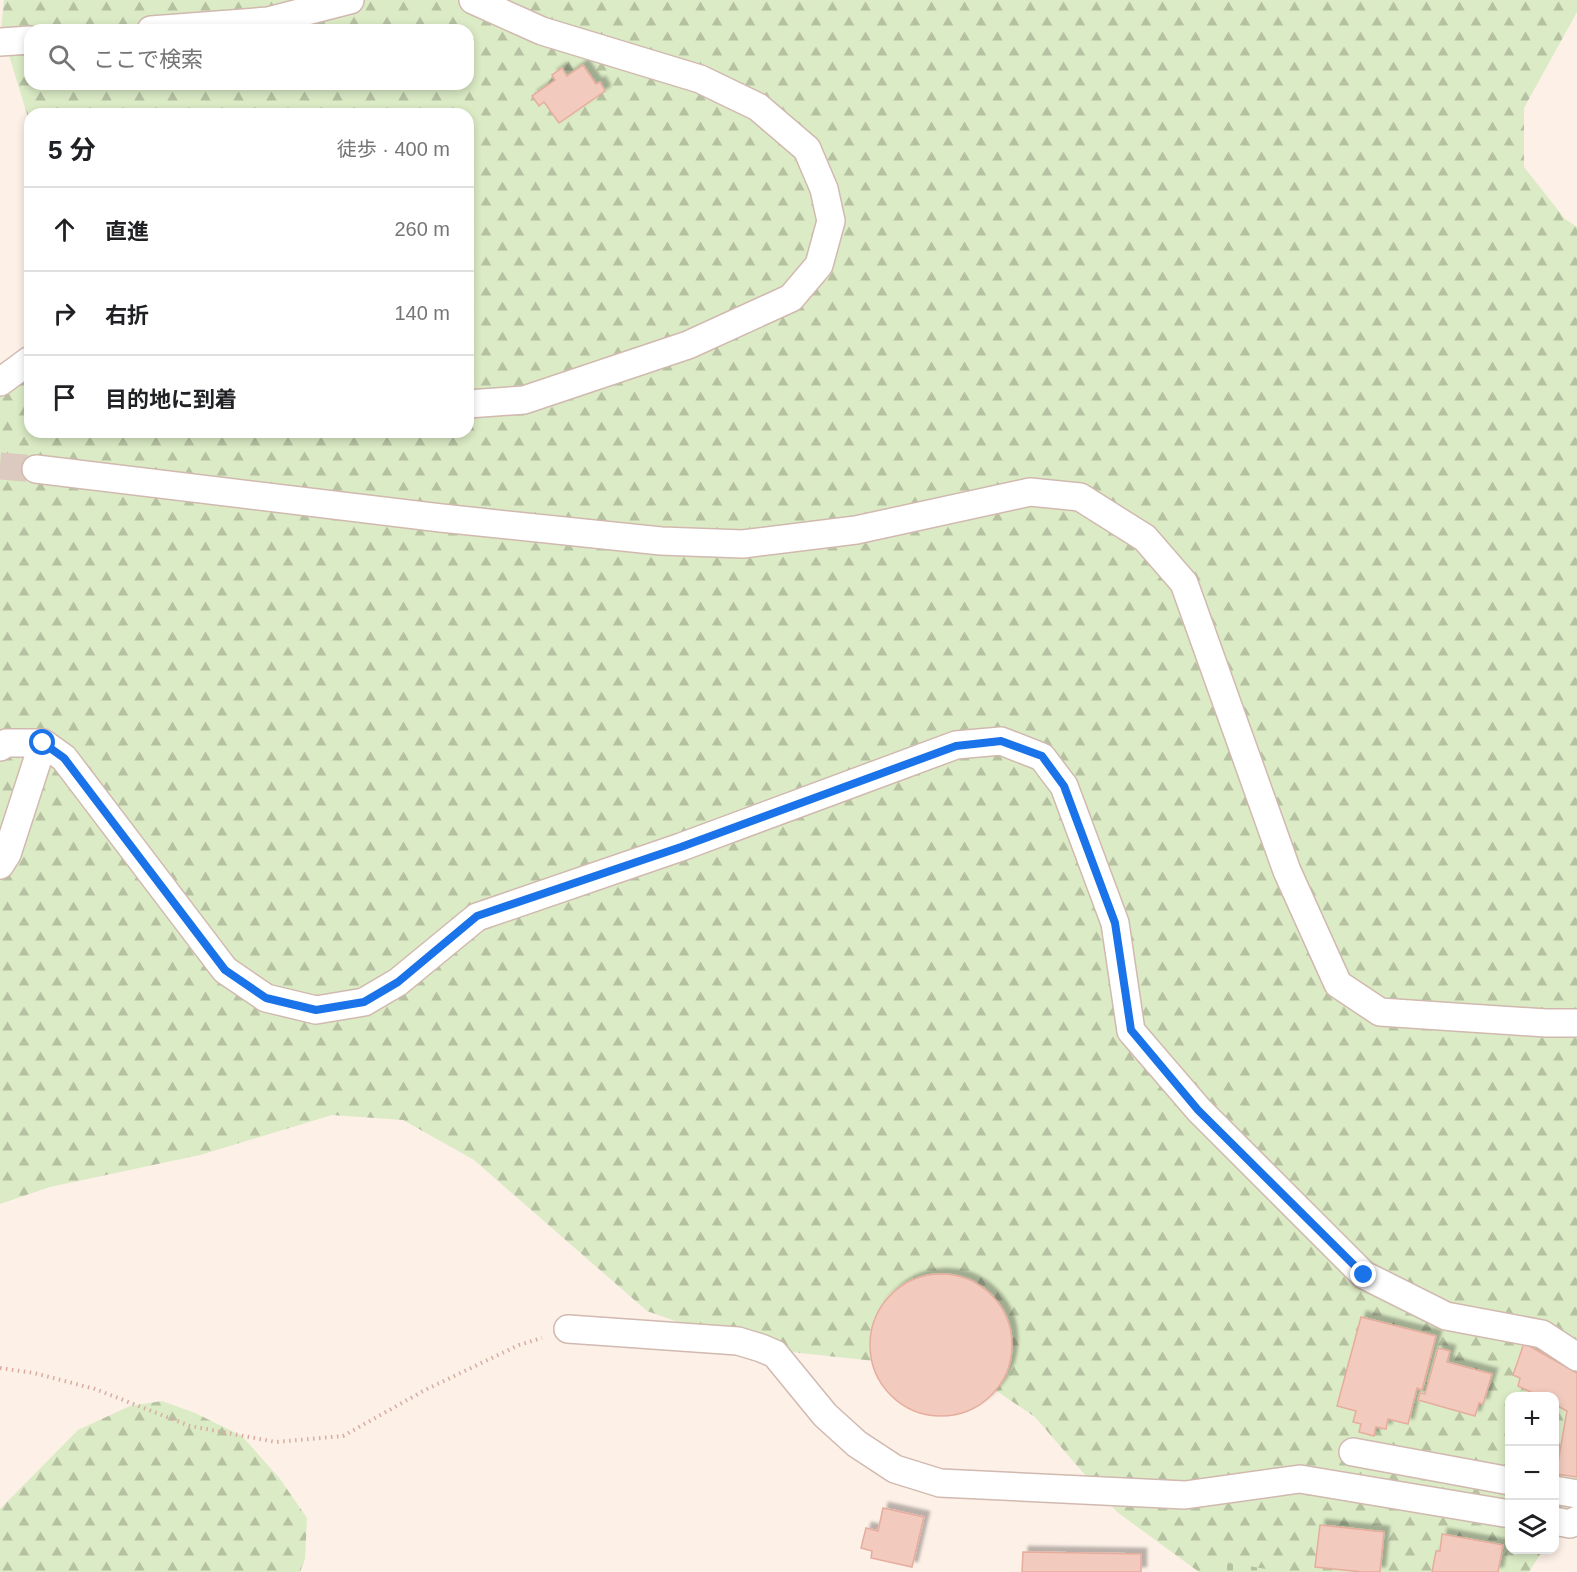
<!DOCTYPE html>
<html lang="ja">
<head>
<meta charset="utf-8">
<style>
	body { margin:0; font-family:Helvetica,"Noto Sans JP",sans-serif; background:#f6f6f6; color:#202124 }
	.controls { position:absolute; right:18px; bottom:18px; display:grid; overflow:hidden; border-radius:12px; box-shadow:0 3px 9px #0003 }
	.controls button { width:54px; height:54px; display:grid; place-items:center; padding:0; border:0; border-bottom:2px solid #e0e0e0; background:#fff; color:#202124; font:30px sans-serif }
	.stop { position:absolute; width:18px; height:18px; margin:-14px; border:4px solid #1a73e8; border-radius:50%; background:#fff }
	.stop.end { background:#1a73e8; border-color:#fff; box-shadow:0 2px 6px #0008 }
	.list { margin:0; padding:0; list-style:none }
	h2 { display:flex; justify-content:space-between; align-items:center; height:78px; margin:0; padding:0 24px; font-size:26px }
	h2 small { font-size:20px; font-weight:400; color:#757577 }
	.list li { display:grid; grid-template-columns:39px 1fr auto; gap:18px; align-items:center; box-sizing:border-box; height:84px; padding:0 24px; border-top:2px solid #e0e0e0 }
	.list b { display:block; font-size:22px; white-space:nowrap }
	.list em { font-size:20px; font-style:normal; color:#757577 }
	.icon { flex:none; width:33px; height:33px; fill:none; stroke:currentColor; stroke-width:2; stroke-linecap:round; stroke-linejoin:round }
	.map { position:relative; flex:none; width:1577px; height:1572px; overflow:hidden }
	.search { position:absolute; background:#fff; box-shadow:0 3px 9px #0003; left:24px; top:24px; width:450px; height:66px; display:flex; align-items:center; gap:15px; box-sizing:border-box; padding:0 21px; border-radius:18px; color:#757577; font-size:22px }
	.panel { position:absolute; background:#fff; box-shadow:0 3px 9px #0003; left:24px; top:108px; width:450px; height:330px; border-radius:18px }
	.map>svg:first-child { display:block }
	.forest { fill:url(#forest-firs); fill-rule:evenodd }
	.cemetery { fill:url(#cemetery-stones) }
	.building { fill:#f3cabe; stroke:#e6ad9e; stroke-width:1.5; filter:url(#shadow) }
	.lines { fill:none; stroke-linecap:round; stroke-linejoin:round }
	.minor-tunnel { stroke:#dcc9c0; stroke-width:27; stroke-dasharray:27 14; stroke-linecap:butt }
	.minor-casing { stroke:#d1b9af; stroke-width:30 }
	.path { stroke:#d8aca1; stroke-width:4; stroke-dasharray:1.5 4.5; stroke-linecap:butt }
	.minor { stroke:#fff; stroke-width:27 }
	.route { stroke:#1a73e8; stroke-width:8 }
</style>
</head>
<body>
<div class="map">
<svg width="1577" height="1572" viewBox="0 0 1577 1572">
	<defs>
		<pattern id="forest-firs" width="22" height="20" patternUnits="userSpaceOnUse" patternTransform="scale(1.5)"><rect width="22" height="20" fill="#dbebc5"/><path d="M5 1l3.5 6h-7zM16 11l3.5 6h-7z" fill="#b6c1a2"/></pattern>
		<pattern id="cemetery-stones" width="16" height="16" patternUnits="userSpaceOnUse" patternTransform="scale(1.5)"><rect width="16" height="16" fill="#dbebc5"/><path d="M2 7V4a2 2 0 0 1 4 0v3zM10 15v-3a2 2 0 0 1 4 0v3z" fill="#b6c1a2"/></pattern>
		<filter id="shadow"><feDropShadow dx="5.5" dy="-5.5" stdDeviation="1.5" flood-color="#0004"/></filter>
	</defs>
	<rect width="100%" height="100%" fill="#fdf0e7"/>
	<path class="forest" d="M 4,0 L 1577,0 L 1577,12 L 1524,108 L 1524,167 L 1565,219 L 1577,227 L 1577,1490 L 1573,1501 L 1555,1531 L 1554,1396 L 1510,1396 L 1510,1550 L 1543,1550 L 1529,1572 L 1199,1572 L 1117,1512 L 1035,1417 L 979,1379 L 893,1363 L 791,1352 L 695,1328 L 647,1311 L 474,1160 L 403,1120 L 332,1115 L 200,1155 L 50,1187 L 0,1204 L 0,372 L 12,365 L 30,341 L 30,432 L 468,432 L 468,114 L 30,114 L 30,124 L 1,29 ZM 30,30 L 468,30 L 468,84 L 30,84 Z
		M 162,1401 L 195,1413 L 242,1436 L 280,1479 L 307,1518 L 305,1559 L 300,1572 L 0,1572 L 0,1509 L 78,1430 L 130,1406 Z"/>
	<path class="cemetery" d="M 1219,1561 L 1283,1572 L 1217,1572 Z"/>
	<path class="building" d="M 583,65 L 596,84 L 600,82 L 605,91 L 559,123 L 544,102 L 539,106 L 532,96 L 555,80 L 552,75 L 562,68 L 567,76 Z
		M870 1345a71 71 0 1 1 142 0a71 71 0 1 1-142 0Z
		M 1361,1317 L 1436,1336 L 1422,1390 L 1417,1388 L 1408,1424 L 1388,1419 L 1386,1429 L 1376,1427 L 1374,1436 L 1359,1432 L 1361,1424 L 1353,1422 L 1356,1411 L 1337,1406 Z
		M 1524,1343 L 1577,1373 L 1577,1477 L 1556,1474 L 1567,1411 L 1554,1404 L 1554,1396 L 1539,1396 L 1518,1386 L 1520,1378 L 1513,1375 Z
		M 1438,1348 L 1450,1351 L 1447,1362 L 1492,1374 L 1483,1404 L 1479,1403 L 1475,1416 L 1418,1400 L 1420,1393 L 1425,1394 Z
		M 883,1508 L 924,1517 L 912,1567 L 871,1558 L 872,1551 L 861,1548 L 866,1528 L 878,1531 Z
		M 1320,1525 L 1384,1532 L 1380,1572 L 1363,1572 L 1315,1567 Z
		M 1442,1534 L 1503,1545 L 1498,1572 L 1432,1572 L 1436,1551 L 1440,1551 Z
		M 1023,1552 L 1141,1554 L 1141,1572 L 1022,1572 Z"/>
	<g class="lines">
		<path class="minor-tunnel" d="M 0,466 L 36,469"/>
		<defs>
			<path id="minor" d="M 151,30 L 268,21 L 350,0
				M 0,42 L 30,40
				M 0,382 L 30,360
				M 468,404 L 524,400 L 688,345 L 791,298 L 819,265 L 831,221 L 824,189 L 807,149 L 758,107 L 700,79 L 542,31 L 473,0
				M 36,469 L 441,518 L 661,541 L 743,544 L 856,530 L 1030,492 L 1080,497 L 1145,538 L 1184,583 L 1287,871 L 1338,984 L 1380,1012 L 1546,1023 L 1577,1023
				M 0,747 L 6,743 L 43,743 L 64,758 L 225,970 L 266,998 L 316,1010 L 364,1002 L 398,982 L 477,917 L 681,847 L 956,745 L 1001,741 L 1042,757 L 1064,786 L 1115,923 L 1131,1031 L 1199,1110 L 1364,1275 L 1446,1316 L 1542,1334 L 1577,1357
				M 0,865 L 7,854 L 43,743
				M 568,1329 L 738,1341 L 761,1348 L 775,1354 L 825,1415 L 857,1444 L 895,1469 L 940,1483 L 1185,1495 L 1300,1479 L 1510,1514
				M 1353,1452 L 1510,1481
				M 1554,1490 L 1577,1494
				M 1554,1521 L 1570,1524 L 1577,1520"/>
		</defs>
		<use href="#minor" class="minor-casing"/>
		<path class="path" d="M 0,1368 L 34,1373 L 95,1389 L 190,1426 L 276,1442 L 343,1436 L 425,1390 L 519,1345 L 542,1338"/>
		<use href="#minor" class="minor"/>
	</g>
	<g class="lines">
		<path class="route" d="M 43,743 L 64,758 L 225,970 L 266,998 L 316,1010 L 364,1002 L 398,982 L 477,916 L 681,847 L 956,746 L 1001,741 L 1042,756 L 1064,786 L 1115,923 L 1131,1030 L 1198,1110 L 1364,1275"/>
	</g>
</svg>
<div class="controls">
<button>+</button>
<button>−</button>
<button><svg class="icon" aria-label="layers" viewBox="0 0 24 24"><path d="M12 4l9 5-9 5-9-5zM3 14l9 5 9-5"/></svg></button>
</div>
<div class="stop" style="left:43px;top:743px"></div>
<div class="stop end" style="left:1364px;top:1275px"></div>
<div class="search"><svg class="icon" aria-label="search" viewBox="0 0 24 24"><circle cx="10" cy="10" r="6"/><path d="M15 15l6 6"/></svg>ここで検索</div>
<section class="panel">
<h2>5 分<small>徒歩 · 400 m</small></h2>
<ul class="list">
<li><svg class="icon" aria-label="ahead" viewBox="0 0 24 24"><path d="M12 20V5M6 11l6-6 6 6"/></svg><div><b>直進</b></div><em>260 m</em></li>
<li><svg class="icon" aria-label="right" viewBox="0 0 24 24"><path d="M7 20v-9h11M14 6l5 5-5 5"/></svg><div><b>右折</b></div><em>140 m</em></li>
<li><svg class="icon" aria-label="arrive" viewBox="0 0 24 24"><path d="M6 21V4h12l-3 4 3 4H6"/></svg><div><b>目的地に到着</b></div></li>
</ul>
</section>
</div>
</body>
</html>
